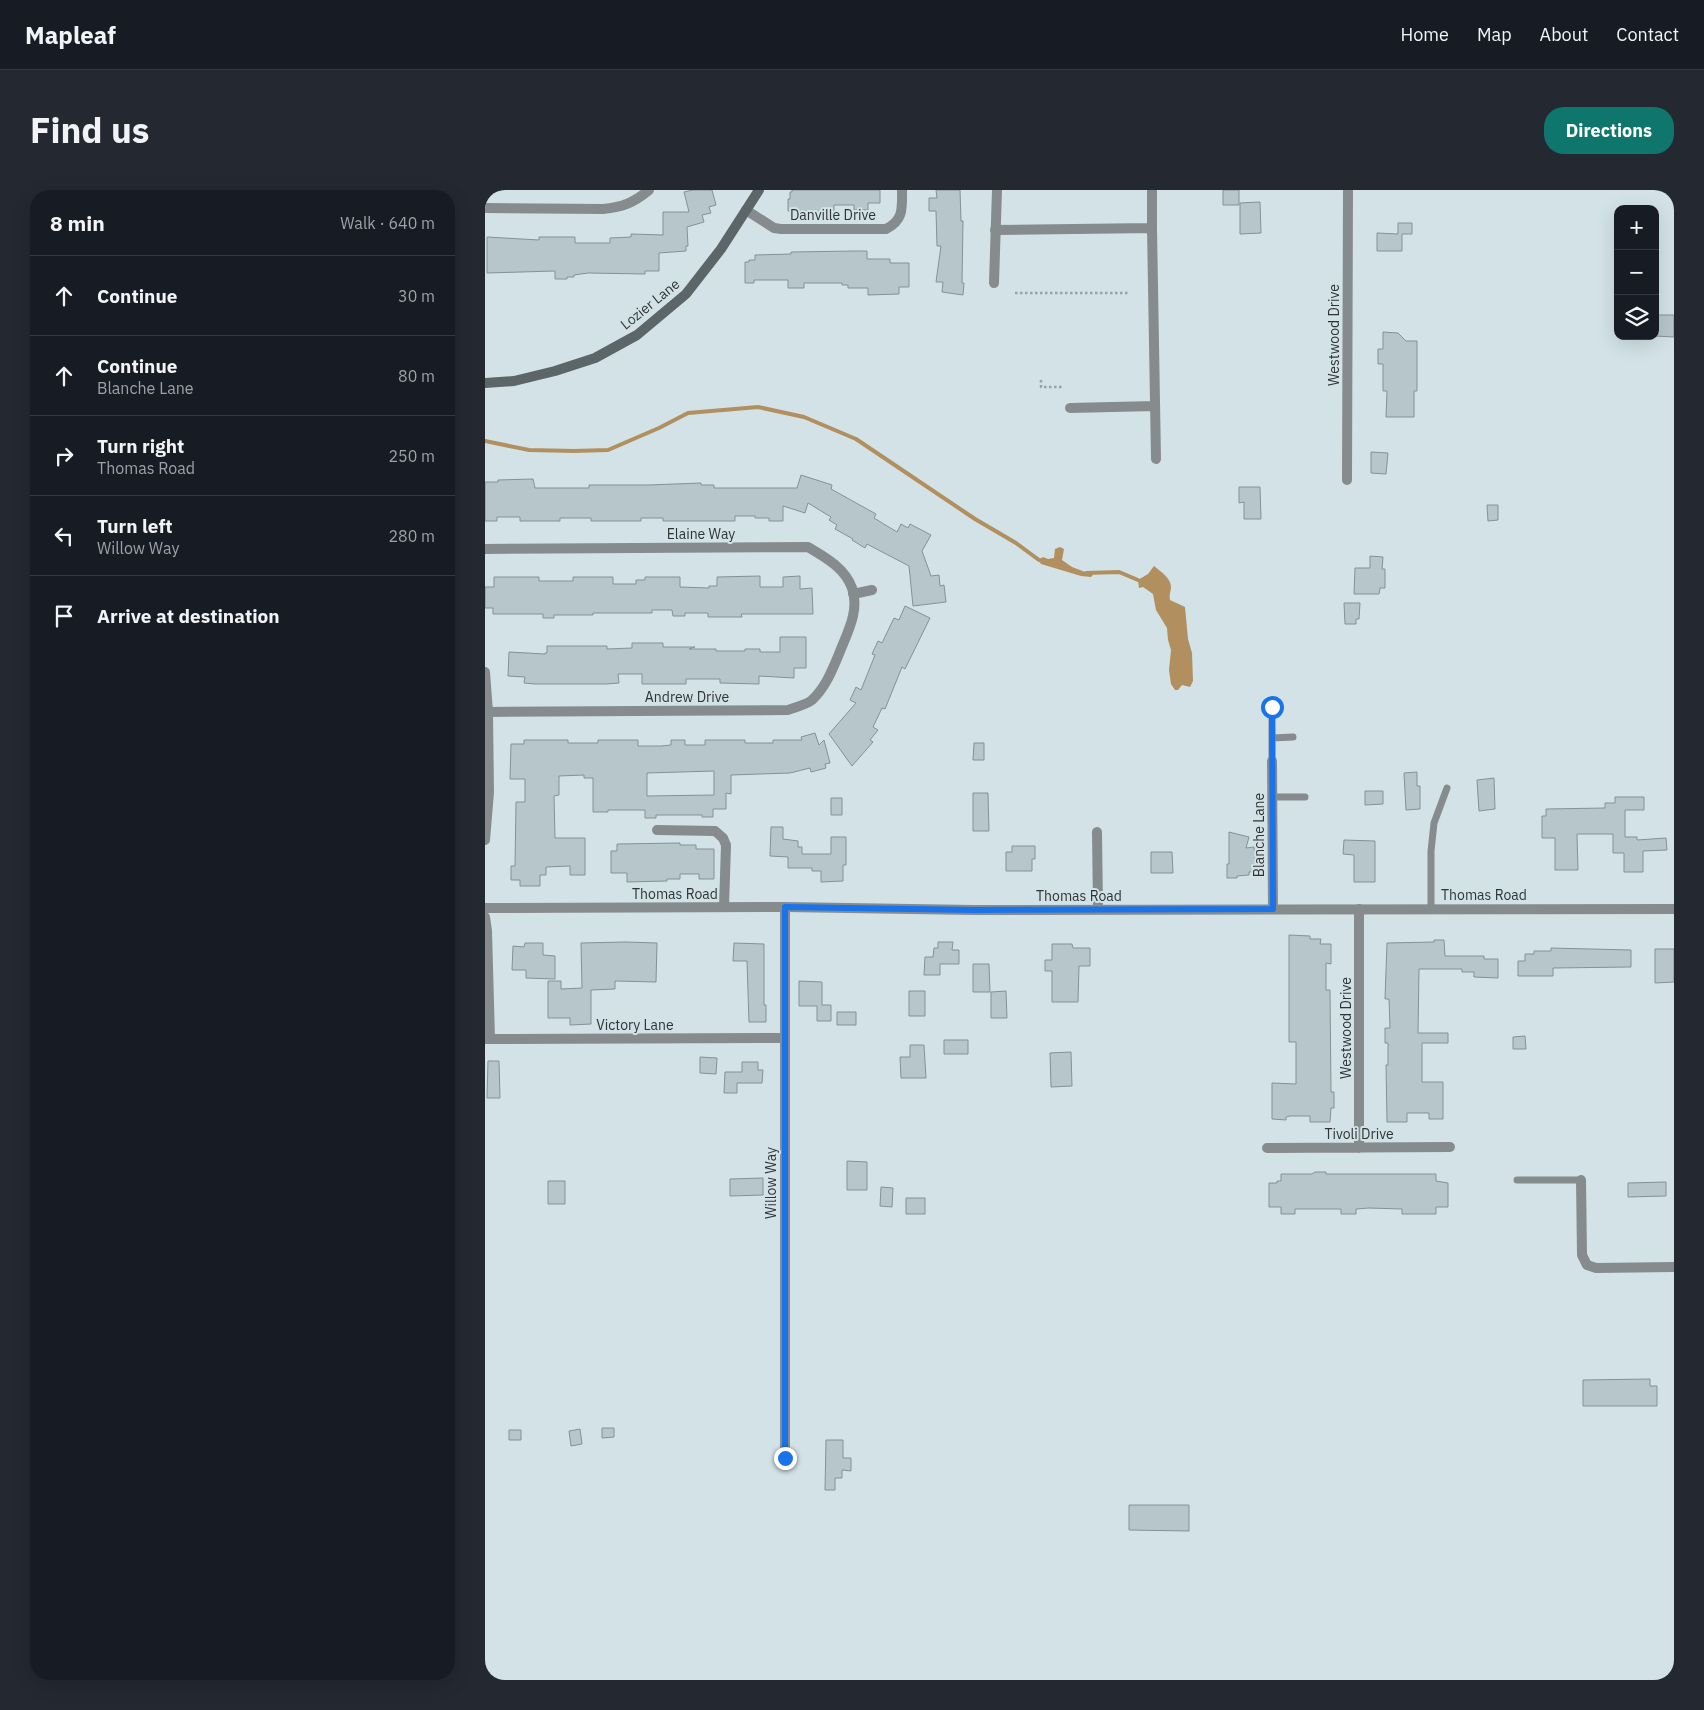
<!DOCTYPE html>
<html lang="en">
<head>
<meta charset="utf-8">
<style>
	body { margin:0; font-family:"IBM Plex Sans",sans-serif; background:#242831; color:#f1f3f6 }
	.controls { position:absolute; right:15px; top:15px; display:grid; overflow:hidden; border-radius:10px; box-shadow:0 5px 20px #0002 }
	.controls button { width:45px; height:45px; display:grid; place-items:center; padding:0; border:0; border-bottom:1px solid #363941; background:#171b24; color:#f1f3f6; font:25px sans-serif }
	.stop { position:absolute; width:15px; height:15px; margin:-11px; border:4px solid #1a73e8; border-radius:50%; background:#fff }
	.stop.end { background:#1a73e8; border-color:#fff; box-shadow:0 1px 5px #0008 }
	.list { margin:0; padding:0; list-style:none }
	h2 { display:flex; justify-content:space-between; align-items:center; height:65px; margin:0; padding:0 20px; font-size:21px }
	h2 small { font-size:16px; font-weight:400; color:#9ea1a6 }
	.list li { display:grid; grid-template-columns:32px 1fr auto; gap:15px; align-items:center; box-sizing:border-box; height:80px; padding:0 20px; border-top:1px solid #363941 }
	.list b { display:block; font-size:19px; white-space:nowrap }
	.list p { margin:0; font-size:16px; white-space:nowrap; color:#9ea1a6 }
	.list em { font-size:16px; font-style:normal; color:#9ea1a6 }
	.icon { flex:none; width:28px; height:28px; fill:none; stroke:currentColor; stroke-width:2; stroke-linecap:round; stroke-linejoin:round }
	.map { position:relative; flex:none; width:1189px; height:1490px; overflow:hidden; border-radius:20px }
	header { display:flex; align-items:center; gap:30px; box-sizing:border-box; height:70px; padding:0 25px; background:#171b24; border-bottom:1px solid #363941 }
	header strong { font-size:24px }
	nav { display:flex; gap:28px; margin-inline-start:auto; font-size:18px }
	.intro { display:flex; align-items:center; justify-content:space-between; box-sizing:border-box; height:120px; padding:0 30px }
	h1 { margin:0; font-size:35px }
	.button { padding:12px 22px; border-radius:20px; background:#0f766e; color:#fff; font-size:18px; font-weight:700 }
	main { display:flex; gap:30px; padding:0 30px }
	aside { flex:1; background:#171b24; border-radius:20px; box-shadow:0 5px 20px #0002 }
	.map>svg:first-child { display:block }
	.water { fill:#b28f5e }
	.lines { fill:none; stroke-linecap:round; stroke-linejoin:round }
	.stream { stroke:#b28f5e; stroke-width:4 }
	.building { fill:#b6c6ca; stroke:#849296; fill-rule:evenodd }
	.path { stroke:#96a2a5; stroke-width:2.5; stroke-dasharray:2.5 2.5; stroke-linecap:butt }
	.service { stroke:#868c8e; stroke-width:7 }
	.minor { stroke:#868c8e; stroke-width:10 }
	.tertiary { stroke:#868c8e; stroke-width:10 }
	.secondary { stroke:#5c6568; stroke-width:10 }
	.route { stroke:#1a73e8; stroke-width:6 }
	.labels { text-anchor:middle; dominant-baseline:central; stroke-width:4; stroke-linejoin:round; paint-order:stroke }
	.street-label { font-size:14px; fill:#2e3436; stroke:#d2e2e6 }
</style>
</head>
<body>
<header>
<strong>Mapleaf</strong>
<nav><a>Home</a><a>Map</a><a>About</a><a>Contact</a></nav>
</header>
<div class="intro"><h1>Find us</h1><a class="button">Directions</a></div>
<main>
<aside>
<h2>8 min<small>Walk · 640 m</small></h2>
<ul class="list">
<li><svg class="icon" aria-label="ahead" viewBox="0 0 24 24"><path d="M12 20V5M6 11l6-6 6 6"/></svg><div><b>Continue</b></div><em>30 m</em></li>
<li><svg class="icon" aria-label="ahead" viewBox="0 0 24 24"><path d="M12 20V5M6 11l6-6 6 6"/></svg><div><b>Continue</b><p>Blanche Lane</p></div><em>80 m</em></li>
<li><svg class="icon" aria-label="right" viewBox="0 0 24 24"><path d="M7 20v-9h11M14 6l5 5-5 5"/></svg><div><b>Turn right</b><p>Thomas Road</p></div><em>250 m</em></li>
<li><svg class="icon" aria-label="left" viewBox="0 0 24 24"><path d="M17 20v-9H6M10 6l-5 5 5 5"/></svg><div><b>Turn left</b><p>Willow Way</p></div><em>280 m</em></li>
<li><svg class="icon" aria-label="arrive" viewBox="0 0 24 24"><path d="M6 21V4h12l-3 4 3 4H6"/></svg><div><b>Arrive at destination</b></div></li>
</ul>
</aside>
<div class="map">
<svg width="1189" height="1490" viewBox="0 0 1189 1490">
	<rect width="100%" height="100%" fill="#d2e2e6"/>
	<path class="water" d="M 575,357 L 579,359 L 577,370 L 587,377 L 608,385 L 606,387 L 596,386 L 556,374 L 554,370 L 558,367 L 563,369 L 569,368 L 570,359 Z
		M 669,376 C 675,381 686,388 686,397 C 686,401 684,404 685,410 L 700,417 L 703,449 L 707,463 L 708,491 L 705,497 L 697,495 L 693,500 L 690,500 L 686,494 L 684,480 L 686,460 L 683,450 L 682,438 L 671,420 L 668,404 L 658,397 L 654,398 L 653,390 L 663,384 Z"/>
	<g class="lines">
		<path class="stream" d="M 0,251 L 44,260 L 89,261 L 123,260 L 174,238 L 203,223 L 273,217 L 319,227 L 371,249 L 490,329 L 531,353 L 554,370 L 559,371
			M 601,383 L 634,382 L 653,390"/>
	</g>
	<path class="building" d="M 208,0 L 227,0 L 231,15 L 224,17 L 226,23 L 217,25 L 219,32 L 202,37 L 203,56 L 201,56 L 201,61 L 174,63 L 174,81 L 160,81 L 160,84 L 103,83 L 89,85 L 89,87 L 82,87 L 82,89 L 70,89 L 70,81 L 2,83 L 2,47 L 54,50 L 54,47 L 90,47 L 90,53 L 125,53 L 125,48 L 146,47 L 146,44 L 178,45 L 178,22 L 204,22 L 199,2 Z
		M 307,0 L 395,0 L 395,13 L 383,13 L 383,20 L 369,20 L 369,15 L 349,15 L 349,21 L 303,21 L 303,9 L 305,9 L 305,2 L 307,2 Z
		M 451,0 L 475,0 L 476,31 L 478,31 L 477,93 L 479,93 L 478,105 L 457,102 L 458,92 L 451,92 L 456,56 L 452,56 L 451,21 L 444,21 L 444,8 L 452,8 Z
		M 738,0 L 754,0 L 754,15 L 738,15 Z
		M 775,12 L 776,43 L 755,44 L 755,13 Z
		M 913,33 L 927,33 L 927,44 L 917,44 L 917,61 L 892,61 L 892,43 L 913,44 Z
		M 369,61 L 382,61 L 382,69 L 405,69 L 405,73 L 424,73 L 424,97 L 414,97 L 414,104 L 383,105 L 383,98 L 363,98 L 363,95 L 357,95 L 357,93 L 319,93 L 319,98 L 303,98 L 303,90 L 269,90 L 269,93 L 260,93 L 260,72 L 264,72 L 264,70 L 270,70 L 270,65 L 306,64 L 306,62 Z
		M 1170,125 L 1189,125 L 1189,147 L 1170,146 Z
		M 898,142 L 913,143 L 921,151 L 932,151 L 932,201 L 929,201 L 929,227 L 901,227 L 902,201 L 898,201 L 898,174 L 893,174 L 893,159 L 898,159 Z
		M 886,262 L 903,263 L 901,284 L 886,283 Z
		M 316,285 L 347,295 L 346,299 L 391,324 L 389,328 L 412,342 L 416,334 L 423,338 L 425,334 L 446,345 L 437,361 L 446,386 L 454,385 L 455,396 L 459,395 L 461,412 L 428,416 L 424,376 L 382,354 L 380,358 L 367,350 L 368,349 L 350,339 L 352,335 L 344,330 L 346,327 L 323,313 L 320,323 L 298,316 L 298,331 L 284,331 L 284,328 L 270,328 L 270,326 L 250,326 L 250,331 L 178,331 L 178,328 L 156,328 L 156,331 L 106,331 L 106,328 L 75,328 L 75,331 L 35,331 L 35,327 L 12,327 L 12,331 L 0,331 L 0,292 L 13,292 L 13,290 L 48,289 L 50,298 L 104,298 L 104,295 L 163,295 L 216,293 L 216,295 L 229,295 L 229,298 L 312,298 Z
		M 754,297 L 775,297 L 776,329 L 759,329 L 759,312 L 754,313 Z
		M 1002,315 L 1013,315 L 1013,330 L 1003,331 Z
		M 885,366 L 898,367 L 897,379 L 900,379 L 900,398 L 895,398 L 894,404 L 869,404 L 870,378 L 885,378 Z
		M 275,386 L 275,397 L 298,397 L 298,387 L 315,386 L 315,399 L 327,398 L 328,424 L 256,424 L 257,427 L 223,427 L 223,423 L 200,423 L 200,426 L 188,426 L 187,420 L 167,420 L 167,423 L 108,423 L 108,425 L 69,425 L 69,428 L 58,428 L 58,424 L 8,424 L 8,418 L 0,418 L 0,397 L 9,397 L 9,387 L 54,387 L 54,391 L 88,391 L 88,387 L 128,387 L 128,394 L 151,394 L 151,390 L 160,390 L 160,387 L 195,387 L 195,397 L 224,398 L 224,396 L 232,396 L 232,387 Z
		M 859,413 L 875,413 L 874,429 L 871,429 L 871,434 L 860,434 Z
		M 420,416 L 445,428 L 420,479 L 417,477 L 400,519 L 397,518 L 388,537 L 393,540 L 385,550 L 388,552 L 367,576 L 344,544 L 371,513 L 365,510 L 371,497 L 376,500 L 390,465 L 387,464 L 393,451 L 397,453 L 409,428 L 414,430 Z
		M 295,447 L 321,447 L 321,478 L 309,478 L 309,488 L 274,486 L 274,494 L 235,493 L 235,489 L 201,489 L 201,494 L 157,494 L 157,484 L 133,484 L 134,493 L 121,494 L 50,494 L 39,493 L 40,487 L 23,486 L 24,462 L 60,464 L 60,463 L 62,463 L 62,456 L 122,456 L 122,459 L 147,458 L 147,453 L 178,453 L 178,457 L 210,457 L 204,459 L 231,459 L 231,461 L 260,461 L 260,459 L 275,459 L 275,462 L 295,462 Z
		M 330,543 L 334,555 L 339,550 L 345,573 L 340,574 L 341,578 L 326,582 L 325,578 L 305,583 L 246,585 L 246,604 L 241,603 L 241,619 L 228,619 L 228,627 L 217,627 L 217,625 L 171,625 L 171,628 L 160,628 L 160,620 L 123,620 L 123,622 L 108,622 L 108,588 L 99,588 L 99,585 L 74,586 L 74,605 L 69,606 L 70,648 L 100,648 L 100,685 L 85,685 L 85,676 L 61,677 L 61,685 L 55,685 L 55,696 L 35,696 L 35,690 L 26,690 L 26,676 L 30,676 L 31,612 L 40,612 L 40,589 L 25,589 L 26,554 L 39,554 L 39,550 L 83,550 L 83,553 L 113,553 L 113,550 L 153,550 L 153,556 L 176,556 L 186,555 L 186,550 L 200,550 L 200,555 L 220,555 L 220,550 L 260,550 L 260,553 L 288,553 L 288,550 L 317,550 L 316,547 ZM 229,581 L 229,605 L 162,606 L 162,583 Z
		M 489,553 L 499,553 L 499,570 L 488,570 Z
		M 932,582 L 932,596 L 935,596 L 935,619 L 921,620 L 919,583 Z
		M 1009,588 L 1010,619 L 994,621 L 992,590 Z
		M 880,601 L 898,601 L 898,614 L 880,615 Z
		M 488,603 L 503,603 L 504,641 L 488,641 Z
		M 1130,607 L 1159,607 L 1159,620 L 1140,620 L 1140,647 L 1152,647 L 1152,650 L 1181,648 L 1182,660 L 1158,661 L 1158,682 L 1139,682 L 1139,663 L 1128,663 L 1128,644 L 1092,644 L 1093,680 L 1070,680 L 1070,648 L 1057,648 L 1057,626 L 1061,626 L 1061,619 L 1120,618 L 1120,613 L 1130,613 Z
		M 346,608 L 357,608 L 357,625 L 346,625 Z
		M 286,637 L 298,637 L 298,649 L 313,651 L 313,657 L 317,657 L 317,664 L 346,664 L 346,647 L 361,647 L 361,675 L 358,675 L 358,691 L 336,692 L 336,681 L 327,681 L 327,678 L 303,678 L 303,667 L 285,666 Z
		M 744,642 L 764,647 L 761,658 L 769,657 L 771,681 L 764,682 L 764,685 L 752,686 L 752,688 L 742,688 L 742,674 L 744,674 Z
		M 859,650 L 890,651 L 890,692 L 869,692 L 869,665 L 858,664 Z
		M 195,653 L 195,655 L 211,655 L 211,659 L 229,659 L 229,689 L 214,689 L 214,684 L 195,684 L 195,689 L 182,689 L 182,691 L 142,692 L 142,683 L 126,683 L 126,661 L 132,661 L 132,654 Z
		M 527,656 L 550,656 L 550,669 L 547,669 L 547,681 L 521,681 L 521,662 L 527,662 Z
		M 666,662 L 687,662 L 688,683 L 666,683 Z
		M 804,745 L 825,746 L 825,749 L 836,749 L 835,754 L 846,754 L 846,774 L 841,773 L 841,800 L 845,800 L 846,902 L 849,902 L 849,918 L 846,918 L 845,932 L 825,932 L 825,926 L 805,926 L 801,927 L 801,930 L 787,929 L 787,893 L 811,894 L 811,852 L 804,852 Z
		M 949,750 L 959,750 L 960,766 L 999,766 L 999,769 L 1013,769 L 1013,788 L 989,787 L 989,782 L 977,782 L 977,779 L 934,779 L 933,843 L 963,843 L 963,853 L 937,853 L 937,892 L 958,892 L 958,929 L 944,929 L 944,923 L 922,923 L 922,932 L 902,932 L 901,875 L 903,875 L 903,853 L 900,853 L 900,838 L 905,838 L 904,809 L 900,809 L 902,753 L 949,752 Z
		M 140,752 L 172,753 L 171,792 L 130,791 L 130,799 L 106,800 L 106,834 L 85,835 L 85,828 L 63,828 L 63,791 L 76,791 L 76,799 L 97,798 L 96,753 Z
		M 453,752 L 468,752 L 467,760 L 474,760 L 474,774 L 455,774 L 455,785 L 439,785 L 440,767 L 448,767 L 449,758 L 453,758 Z
		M 40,753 L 58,753 L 58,765 L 70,766 L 70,789 L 41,788 L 41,780 L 27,780 L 28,756 L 39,757 Z
		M 249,753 L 279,754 L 279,815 L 281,815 L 281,832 L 264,832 L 262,771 L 248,771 Z
		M 567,754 L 587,754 L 588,758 L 605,758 L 605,776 L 594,776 L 593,812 L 567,812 L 567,781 L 560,781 L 560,770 L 567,770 Z
		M 1066,758 L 1146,760 L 1146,777 L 1068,778 L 1068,786 L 1033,786 L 1033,771 L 1040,771 L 1040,764 L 1049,764 L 1049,761 L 1066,761 Z
		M 1170,759 L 1189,759 L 1189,792 L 1170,793 Z
		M 488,774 L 504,774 L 505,802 L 488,802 Z
		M 314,791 L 337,792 L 337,815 L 346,815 L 346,831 L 332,831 L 332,816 L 314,816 Z
		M 424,801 L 440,801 L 440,826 L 424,826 Z
		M 521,801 L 522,828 L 506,828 L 506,802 Z
		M 352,822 L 371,822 L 371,835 L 352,835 Z
		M 1040,846 L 1041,859 L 1028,859 L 1028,847 Z
		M 459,850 L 483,850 L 483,864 L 459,864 Z
		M 425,855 L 439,855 L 441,888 L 416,888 L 415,867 L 425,867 Z
		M 586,862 L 587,896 L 566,897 L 565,863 Z
		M 215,867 L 232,868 L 231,884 L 215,883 Z
		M 3,871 L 14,871 L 15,908 L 2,908 Z
		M 257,872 L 273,872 L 273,880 L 278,880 L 277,893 L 252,893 L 252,903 L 239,903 L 240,882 L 257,882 Z
		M 362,971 L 382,972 L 382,1000 L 362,1000 Z
		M 830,982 L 841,982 L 841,984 L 951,984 L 951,991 L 963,993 L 963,1017 L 951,1017 L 951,1024 L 917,1024 L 917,1019 L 884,1018 L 871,1019 L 871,1024 L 856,1024 L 856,1019 L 810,1019 L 810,1024 L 796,1024 L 796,1017 L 784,1017 L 784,993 L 792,993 L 792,991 L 796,991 L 796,984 L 827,984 Z
		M 278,988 L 278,1005 L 245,1006 L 245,989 Z
		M 63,991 L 80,991 L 80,1014 L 63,1014 Z
		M 1181,992 L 1181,1006 L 1143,1007 L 1143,993 Z
		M 396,997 L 408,998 L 407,1017 L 395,1016 Z
		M 421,1008 L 440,1008 L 440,1024 L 421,1024 Z
		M 1165,1189 L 1165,1196 L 1172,1196 L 1172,1216 L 1098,1216 L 1098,1190 Z
		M 117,1238 L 129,1238 L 129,1247 L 117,1248 Z
		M 95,1239 L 97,1254 L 86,1256 L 84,1241 Z
		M 24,1240 L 36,1240 L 36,1250 L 24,1250 Z
		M 341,1250 L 358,1250 L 358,1268 L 366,1268 L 366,1281 L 357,1280 L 357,1288 L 350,1288 L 350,1300 L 340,1300 Z
		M 644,1315 L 704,1315 L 704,1341 L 644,1340 Z"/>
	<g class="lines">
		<path class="path" d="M 530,103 L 645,103
			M 556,190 L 556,197 L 578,197"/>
		<path class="service" d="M 787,517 L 787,571
			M 787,548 L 808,547
			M 788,607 L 820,607
			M 946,719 L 946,661 L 949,633 L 962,598
			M 1032,990 L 1096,990"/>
		<path class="minor" d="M 0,18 L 118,19 C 138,17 148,13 164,0
			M 261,20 L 289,38 L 296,39 L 401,39 C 419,30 417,18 417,0
			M 667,38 L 671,269
			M 510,40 L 667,38 L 667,0
			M 585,218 L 670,216
			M 862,290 L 863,0
			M 0,359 L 323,357 C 340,367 360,378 367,398 C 375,421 362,443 354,464 C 347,480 341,497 327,510 C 321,515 310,517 303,520 L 0,522
			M 368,404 L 387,400
			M 0,482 L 3,522 L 4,602 L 0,650
			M 787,571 L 788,719
			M 172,640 L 230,641 L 238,648 L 241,655 L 239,717
			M 612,642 L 613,719
			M 874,719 L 874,958
			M 0,727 L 2,741 L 5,849
			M 0,849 L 300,848
			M 782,958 L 965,957
			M 1096,990 L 1097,1065 L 1102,1075 L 1111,1078 L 1189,1077
			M 300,1268 L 300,717"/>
		<path class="tertiary" d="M 509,93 L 512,0
			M 0,718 L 300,717 L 489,720 L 1189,719"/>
		<path class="secondary" d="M 0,193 L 29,191 L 70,181 L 110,168 L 152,145 L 201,104 L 236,59 L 274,0"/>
	</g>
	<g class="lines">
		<path class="route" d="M 300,1268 L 300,717 L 489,720 L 788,719 L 787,517"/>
	</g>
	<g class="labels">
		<g class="street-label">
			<text x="348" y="25">Danville Drive</text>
			<text transform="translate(165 114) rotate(-39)">Lozier Lane</text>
			<text transform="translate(849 145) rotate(-90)">Westwood Drive</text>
			<text x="216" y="344">Elaine Way</text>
			<text x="202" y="507">Andrew Drive</text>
			<text transform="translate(774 645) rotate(-90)">Blanche Lane</text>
			<text x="190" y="704">Thomas Road</text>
			<text x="999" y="705">Thomas Road</text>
			<text x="594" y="706">Thomas Road</text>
			<text x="150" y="835">Victory Lane</text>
			<text transform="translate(861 838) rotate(-90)">Westwood Drive</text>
			<text x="874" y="944">Tivoli Drive</text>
			<text transform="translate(286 993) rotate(-90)">Willow Way</text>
		</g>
	</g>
</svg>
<div class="controls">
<button>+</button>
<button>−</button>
<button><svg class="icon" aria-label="layers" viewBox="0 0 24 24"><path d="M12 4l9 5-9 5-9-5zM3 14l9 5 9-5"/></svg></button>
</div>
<div class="stop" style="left:787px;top:517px"></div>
<div class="stop end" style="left:300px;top:1268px"></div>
</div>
</main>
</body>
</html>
